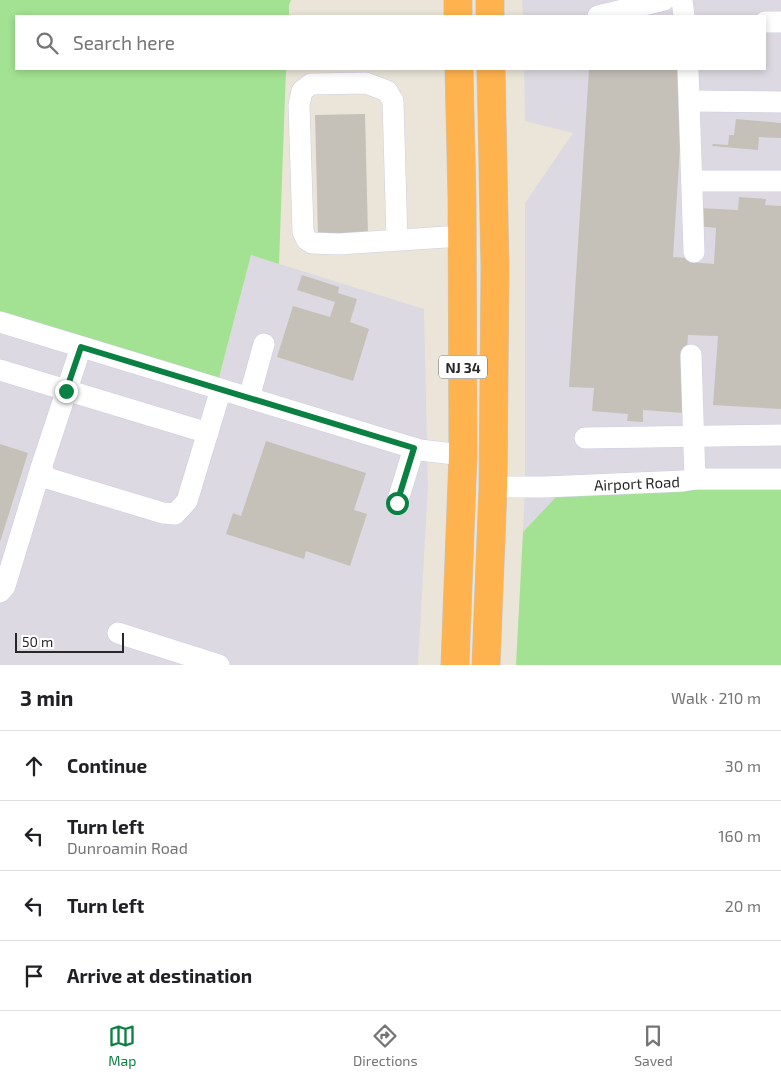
<!DOCTYPE html>
<html lang="en">
<head>
<meta charset="utf-8">
<style>
	body { margin:0; font-family:"Exo 2",sans-serif; background:#f6f6f6; color:#202124 }
	.scale { position:absolute; left:15px; bottom:12px; width:109px; box-sizing:border-box; padding-left:5px; border:2px solid #272727; border-top:0; font-size:14px; line-height:18px; white-space:nowrap; color:#272727; -webkit-text-stroke:4px #fff; paint-order:stroke }
	.stop { position:absolute; width:15px; height:15px; margin:-11px; border:4px solid #0b8043; border-radius:50%; background:#fff }
	.stop.end { background:#0b8043; border-color:#fff; box-shadow:0 1px 5px #0008 }
	.list { margin:0; padding:0; list-style:none }
	h2 { display:flex; justify-content:space-between; align-items:center; height:65px; margin:0; padding:0 20px; font-size:21px }
	h2 small { font-size:16px; font-weight:400; color:#757577 }
	.list li { display:grid; grid-template-columns:32px 1fr auto; gap:15px; align-items:center; box-sizing:border-box; height:70px; padding:0 20px; border-top:1px solid #e0e0e0 }
	.list b { display:block; font-size:19px; white-space:nowrap }
	.list p { margin:0; font-size:16px; white-space:nowrap; color:#757577 }
	.list em { font-size:16px; font-style:normal; color:#757577 }
	.icon { flex:none; width:28px; height:28px; fill:none; stroke:currentColor; stroke-width:2; stroke-linecap:round; stroke-linejoin:round }
	.map { position:relative; flex:none; width:781px; height:665px; overflow:hidden }
	.search { position:absolute; background:#fff; box-shadow:0 2px 8px #0003; left:15px; right:15px; top:15px; height:55px; display:flex; align-items:center; gap:12px; box-sizing:border-box; padding:0 18px; border-radius:0px; color:#757577; font-size:19px }
	.sheet { height:345px; background:#fff }
	nav { display:flex; justify-content:space-around; align-items:center; box-sizing:border-box; height:70px; border-top:1px solid #e0e0e0; background:#fff; font-size:14px; color:#757577 }
	nav a { display:grid; justify-items:center; gap:2px }
	nav .on { color:#0b8043 }
	.map>svg:first-child { display:block }
	.industrial { fill:#ddd9e2 }
	.green { fill:#a3e292 }
	.building { fill:#c5c1b8 }
	.lines { fill:none; stroke-linecap:round; stroke-linejoin:round }
	.minor-casing { stroke:#cdcee1; stroke-width:22 }
	.highway-casing { stroke:#c7c7c7; stroke-width:29 }
	.minor { stroke:#fff; stroke-width:21 }
	.highway { stroke:#ffb34e; stroke-width:28 }
	.route { stroke:#0b8043; stroke-width:6 }
	.labels { text-anchor:middle; dominant-baseline:central; stroke-width:4.5; stroke-linejoin:round; paint-order:stroke }
	.shield { fill:#fff; stroke:#686868; stroke-width:1 }
	.shield-label { font-size:14px; font-weight:bold; fill:#272727 }
	.street-label { font-size:15px; fill:#272727; stroke:#fff }
</style>
</head>
<body>
<div class="map">
<svg width="781" height="665" viewBox="0 0 781 665">
	<rect width="100%" height="100%" fill="#eae5d8"/>
	<path class="industrial" d="M 522,0 L 781,0 L 781,477 L 575,478 L 523,532 L 525,483 L 525,203 L 573,133 L 525,121 L 524,69 L 765,69 L 765,16 L 523,16 Z
		M 251,255 L 424,309 L 428,486 L 418,665 L 0,665 L 0,324 L 216,389 Z"/>
	<path class="green" d="M 0,0 L 291,0 L 289,5 L 289,16 L 16,16 L 16,69 L 286,69 L 279,264 L 251,255 L 216,389 L 0,324 Z
		M 781,477 L 781,665 L 516,665 L 523,532 L 574,478 Z"/>
	<path class="building" d="M 589,69 L 685,69 L 673,257 L 689,258 L 689,262 L 714,264 L 716,228 L 698,226 L 699,208 L 738,210 L 739,197 L 766,199 L 765,205 L 781,206 L 781,409 L 713,405 L 718,336 L 688,335 L 683,413 L 643,410 L 643,422 L 627,421 L 628,414 L 592,411 L 594,388 L 569,387 Z
		M 365,114 L 368,235 L 318,236 L 315,115 Z
		M 736,119 L 781,123 L 781,138 L 759,137 L 758,150 L 712,146 L 713,144 L 728,145 L 729,135 L 734,135 Z
		M 302,275 L 339,287 L 338,293 L 357,299 L 350,322 L 369,329 L 353,381 L 277,357 L 293,306 L 330,317 L 335,302 L 297,290 Z
		M 266,441 L 366,473 L 354,510 L 367,514 L 350,566 L 306,551 L 304,559 L 226,534 L 233,513 L 241,516 Z
		M 0,444 L 28,453 L 0,542 Z"/>
	<g class="lines">
		<defs>
			<g id="minor">
				<path d="M 682,0 L 684,16"/>
				<path d="M 598,16 L 664,0"/>
				<path d="M 765,22 L 781,22"/>
				<path d="M 688,69 L 694,252"/>
				<path d="M 690,101 L 781,102"/>
				<path d="M 692,181 L 781,181"/>
				<path d="M 397,240 L 393,101 L 387,91 L 366,83 L 311,84 L 302,91 L 299,105 L 303,232 L 307,240 L 312,243 L 339,244 L 462,236"/>
				<path d="M 0,322 L 420,450 L 463,455"/>
				<path d="M 81,347 L 41,468 L 47,478 L 163,513 L 175,514 L 187,501 L 221,389"/>
				<path d="M 691,355 L 695,479"/>
				<path d="M 0,370 L 208,433"/>
				<path d="M 249,398 L 264,344"/>
				<path d="M 585,438 L 781,435"/>
				<path id="s1" d="M 493,487 L 545,487 L 683,481 L 695,479 L 781,479"/>
				<path d="M 397,503 L 414,448"/>
				<path d="M 0,592 L 5,586 L 41,468"/>
				<path d="M 118,633 L 219,665"/>
			</g>
			<path id="highway" d="M 458,0 L 458,16
				M 490,0 L 490,16
				M 455,665 L 463,455 L 462,198 L 459,69
				M 486,665 L 493,487 L 495,268 L 491,69"/>
		</defs>
		<use href="#minor" class="minor-casing"/>
		<use href="#highway" class="highway-casing"/>
		<use href="#minor" class="minor"/>
		<use href="#highway" class="highway"/>
	</g>
	<g class="lines">
		<path class="route" d="M 66,391 L 81,347 L 414,448 L 397,503"/>
	</g>
	<g class="labels">
		<rect class="shield" x="439" y="355.5" width="48" height="23" rx="4"/>
		<g class="shield-label">
			<text x="463" y="367">NJ 34</text>
		</g>
		<g class="street-label">
			<text stroke="none"><textPath href="#s1" startOffset="144">Airport Road</textPath></text>
		</g>
	</g>
</svg>
<div class="scale">50 m</div>
<div class="stop" style="left:397px;top:503px"></div>
<div class="stop end" style="left:66px;top:391px"></div>
<div class="search"><svg class="icon" aria-label="search" viewBox="0 0 24 24"><circle cx="10" cy="10" r="6"/><path d="M15 15l6 6"/></svg>Search here</div>
</div>
<section class="sheet">
<h2>3 min<small>Walk · 210 m</small></h2>
<ul class="list">
<li><svg class="icon" aria-label="ahead" viewBox="0 0 24 24"><path d="M12 20V5M6 11l6-6 6 6"/></svg><div><b>Continue</b></div><em>30 m</em></li>
<li><svg class="icon" aria-label="left" viewBox="0 0 24 24"><path d="M17 20v-9H6M10 6l-5 5 5 5"/></svg><div><b>Turn left</b><p>Dunroamin Road</p></div><em>160 m</em></li>
<li><svg class="icon" aria-label="left" viewBox="0 0 24 24"><path d="M17 20v-9H6M10 6l-5 5 5 5"/></svg><div><b>Turn left</b></div><em>20 m</em></li>
<li><svg class="icon" aria-label="arrive" viewBox="0 0 24 24"><path d="M6 21V4h12l-3 4 3 4H6"/></svg><div><b>Arrive at destination</b></div></li>
</ul>
</section>
<nav>
<a class="on"><svg class="icon" aria-label="map" viewBox="0 0 24 24"><path d="M3 6l6-2 6 2 6-2v14l-6 2-6-2-6 2zM9 4v14M15 6v14"/></svg>Map</a>
<a><svg class="icon" aria-label="directions" viewBox="0 0 24 24"><path d="M12 3l9 9-9 9-9-9zM9 14v-3h6M13 9l2 2-2 2"/></svg>Directions</a>
<a><svg class="icon" aria-label="saved" viewBox="0 0 24 24"><path d="M7 4h10v16l-5-4-5 4z"/></svg>Saved</a>
</nav>
</body>
</html>
